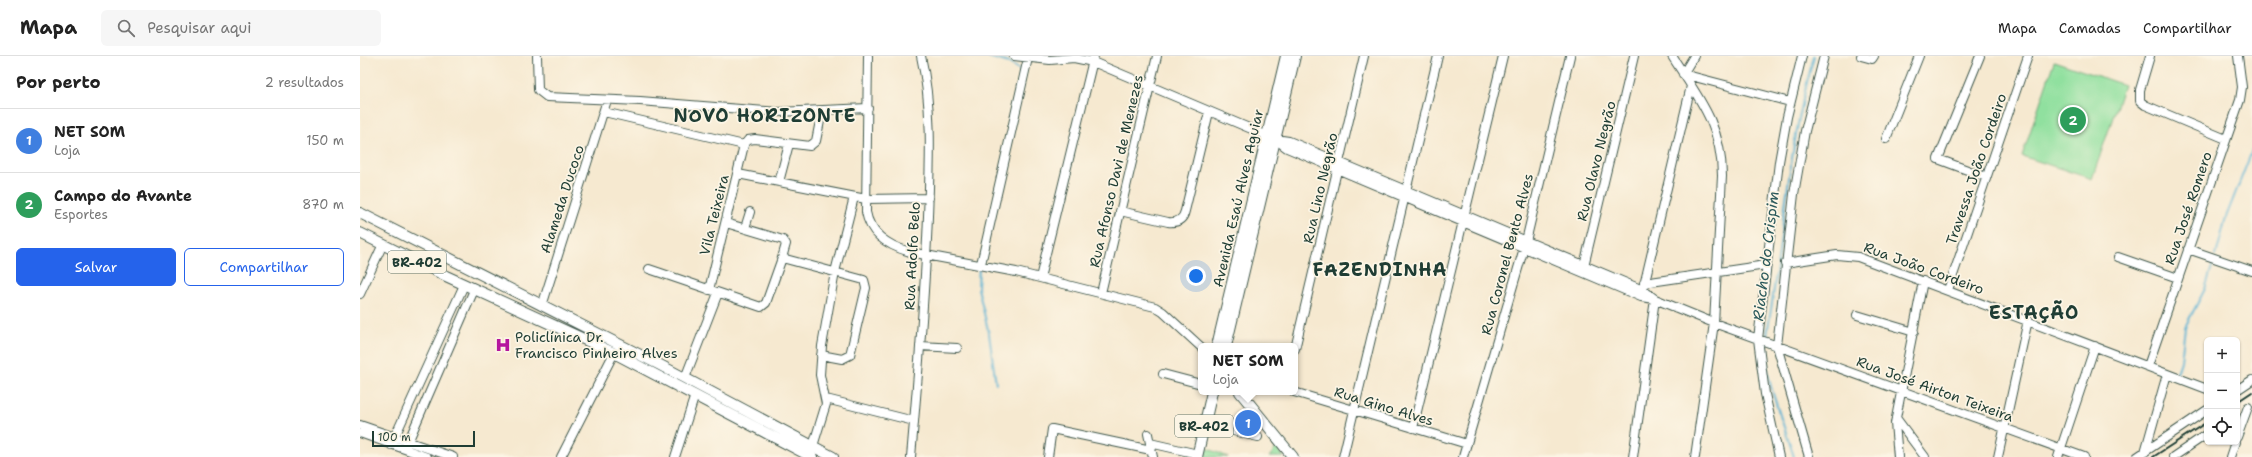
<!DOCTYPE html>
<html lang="pt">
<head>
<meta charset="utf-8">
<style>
	body { margin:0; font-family:"Shantell Sans",sans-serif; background:#f6f6f6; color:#222 }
	.controls { position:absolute; right:12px; bottom:12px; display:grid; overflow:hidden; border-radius:6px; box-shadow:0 1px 3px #0004 }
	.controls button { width:36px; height:36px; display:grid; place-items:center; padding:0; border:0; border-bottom:1px solid #e0e0e0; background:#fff; color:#222; font:20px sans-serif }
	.scale { position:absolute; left:12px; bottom:10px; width:103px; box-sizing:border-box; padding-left:4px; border:2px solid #1f3d34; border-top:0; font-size:11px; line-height:14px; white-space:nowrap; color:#1f3d34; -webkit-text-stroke:3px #fcf5e5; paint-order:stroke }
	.you { position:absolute; left:836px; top:220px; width:14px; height:14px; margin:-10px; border:3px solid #fff; border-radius:50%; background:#1a73e8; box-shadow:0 0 0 6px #1a73e833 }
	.badge { display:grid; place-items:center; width:26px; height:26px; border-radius:50%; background:#2563eb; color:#fff; font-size:13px; font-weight:700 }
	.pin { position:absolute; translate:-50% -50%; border:2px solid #fff; box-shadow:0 1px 4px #0006 }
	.popup { position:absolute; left:838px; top:287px; width:100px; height:52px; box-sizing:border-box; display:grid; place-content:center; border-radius:6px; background:#fff; filter:drop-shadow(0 1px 3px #0005); font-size:13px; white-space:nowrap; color:#767676 }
	.popup b { font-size:15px; color:#222 }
	.popup::after { content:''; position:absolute; left:50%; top:100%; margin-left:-8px; border:8px solid transparent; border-top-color:#fff }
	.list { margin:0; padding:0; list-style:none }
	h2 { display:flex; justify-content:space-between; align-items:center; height:52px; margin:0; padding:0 16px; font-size:17px }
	h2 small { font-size:13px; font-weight:400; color:#767676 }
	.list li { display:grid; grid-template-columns:26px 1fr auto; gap:12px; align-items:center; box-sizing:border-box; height:64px; padding:0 16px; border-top:1px solid #e0e0e0 }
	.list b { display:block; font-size:15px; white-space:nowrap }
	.list p { margin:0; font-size:13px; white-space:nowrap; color:#767676 }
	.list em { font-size:13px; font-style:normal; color:#767676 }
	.actions { display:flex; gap:8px; padding:12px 16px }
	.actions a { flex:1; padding:9px 0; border:1px solid #2563eb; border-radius:6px; text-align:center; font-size:14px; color:#2563eb }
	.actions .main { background:#2563eb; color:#fff }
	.icon { flex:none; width:22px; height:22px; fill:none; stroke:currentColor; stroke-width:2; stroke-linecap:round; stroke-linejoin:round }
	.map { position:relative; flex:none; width:1892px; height:401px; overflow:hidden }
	header { display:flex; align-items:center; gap:24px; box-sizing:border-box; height:56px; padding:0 20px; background:#fff; border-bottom:1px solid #e0e0e0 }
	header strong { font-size:19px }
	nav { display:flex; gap:22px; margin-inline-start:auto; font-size:14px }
	.search { width:280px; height:36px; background:#f6f6f6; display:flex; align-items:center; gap:10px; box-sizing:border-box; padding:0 14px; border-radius:6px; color:#767676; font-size:15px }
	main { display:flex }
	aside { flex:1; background:#fff }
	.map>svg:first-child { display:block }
	.green { fill:#90e09f; stroke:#588e6a }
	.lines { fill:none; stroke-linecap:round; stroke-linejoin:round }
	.stream { stroke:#54b1d3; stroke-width:2 }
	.minor-casing { stroke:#3f574b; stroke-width:10 }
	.major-casing { stroke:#3f574b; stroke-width:12 }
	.minor { stroke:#fff; stroke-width:8 }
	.major { stroke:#fff; stroke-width:10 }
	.rail { stroke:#1f3d34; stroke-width:2 }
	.labels { text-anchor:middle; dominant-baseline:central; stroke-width:3.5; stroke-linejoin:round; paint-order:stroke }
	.shield { fill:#fcf5e5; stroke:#617469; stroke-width:1 }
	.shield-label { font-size:13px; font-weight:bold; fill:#1f3d34 }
	.street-label { font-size:14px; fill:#1f3d34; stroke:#fcf5e5 }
	.poi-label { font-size:14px; fill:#1f3d34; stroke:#fcf5e5; text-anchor:start }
	.water-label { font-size:15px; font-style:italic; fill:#2c5a5c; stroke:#fcf5e5 }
	.district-label { font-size:18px; font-weight:bold; letter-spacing:1px; fill:#1f3d34; stroke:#fcf5e5 }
</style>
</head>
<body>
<header>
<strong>Mapa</strong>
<div class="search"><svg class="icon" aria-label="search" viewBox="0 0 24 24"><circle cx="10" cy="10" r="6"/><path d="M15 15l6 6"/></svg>Pesquisar aqui</div>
<nav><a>Mapa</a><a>Camadas</a><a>Compartilhar</a></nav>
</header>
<main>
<aside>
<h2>Por perto<small>2 resultados</small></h2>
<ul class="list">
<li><span class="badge" style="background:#3f7fe0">1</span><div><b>NET SOM</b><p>Loja</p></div><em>150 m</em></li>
<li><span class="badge" style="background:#2e9e5b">2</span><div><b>Campo do Avante</b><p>Esportes</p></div><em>870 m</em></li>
</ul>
<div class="actions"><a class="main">Salvar</a><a>Compartilhar</a></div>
</aside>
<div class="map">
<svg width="1892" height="401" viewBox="0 0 1892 401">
	<rect width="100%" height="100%" fill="#fcf5e5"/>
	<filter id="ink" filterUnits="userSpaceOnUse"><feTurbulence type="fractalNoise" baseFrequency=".025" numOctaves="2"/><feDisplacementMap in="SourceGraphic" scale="8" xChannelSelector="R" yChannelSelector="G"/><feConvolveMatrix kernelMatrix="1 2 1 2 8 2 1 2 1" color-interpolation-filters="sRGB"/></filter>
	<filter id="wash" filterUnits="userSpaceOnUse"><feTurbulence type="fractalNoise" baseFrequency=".012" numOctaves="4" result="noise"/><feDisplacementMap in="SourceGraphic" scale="16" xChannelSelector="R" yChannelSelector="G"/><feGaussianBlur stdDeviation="0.9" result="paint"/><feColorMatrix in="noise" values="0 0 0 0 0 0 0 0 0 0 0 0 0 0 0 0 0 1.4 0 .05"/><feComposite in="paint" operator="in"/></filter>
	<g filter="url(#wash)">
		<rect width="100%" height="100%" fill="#f6e9d0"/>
		<path class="green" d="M 1694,5 L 1764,29 L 1732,123 L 1662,100 Z
			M 844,391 L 868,401 L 841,401 Z
			M 917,391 L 924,401 L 909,401 Z"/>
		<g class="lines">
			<path class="stream" d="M 625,0 L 649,7 L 660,14 L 660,21
				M 1856,200 L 1866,161 L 1892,95
				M 619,211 L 618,232 L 629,278 L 636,328
				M 1406,284 C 1423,189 1427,93 1454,0
				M 1406,289 C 1402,319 1425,370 1434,401
				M 1816,320 L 1821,305 L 1825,271 L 1845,233 L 1854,204"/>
		</g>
	</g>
	<g filter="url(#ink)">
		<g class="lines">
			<defs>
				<path id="minor" d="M 177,0 L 178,34 L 187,41 L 280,45 L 418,56 L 508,52
					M 508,0 L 506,156 C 510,179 529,190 550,196 L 656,216 L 795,251 L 803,256 L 841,291
					M 654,0 L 690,4 L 714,2 L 733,6 L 915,83 L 927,92 L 1281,241 L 1294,243
					M 1312,0 C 1338,41 1362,69 1362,120 L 1354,267 L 1335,401
					M 1334,0 L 1323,18 L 1430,46
					M 1501,0 L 1512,3 L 1514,0
					M 1620,0 L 1578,103 L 1626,121
					M 1790,0 L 1780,34 L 1780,45 L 1785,49 L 1866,83
					M 244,56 L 384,89 L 388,84 L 395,83 L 450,90 L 456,85 L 462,55
					M 915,83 L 929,85 L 1283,234 L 1295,243 L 1354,267 L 1724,401
					M 1526,83 L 1559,0
					M 378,118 L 506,143 L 569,142
					M 419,126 L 429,88
					M 760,155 L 808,166 C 817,167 823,164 825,155 L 849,56
					M 366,167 L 423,184 L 426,188 L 422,202 L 504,224 L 506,232 L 490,299 L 482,303 L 461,299
					M 385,172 L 390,156
					M 1828,193 L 1892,215
					M 1758,201 L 1818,222
					M 1425,207 L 1477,199 L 1498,201 L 1847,333
					M 621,208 L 668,2
					M 289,213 L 401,251 L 406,247 L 422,202
					M 1223,214 L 1274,0
					M 680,222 L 734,0
					M 1284,227 L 1406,209
					M 349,234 L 384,89
					M 1588,234 L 1668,0
					M 741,237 L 797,0
					M 0,238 L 23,188
					M 1282,238 L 1331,30
					M 182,250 L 247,44
					M 1497,259 L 1554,276
					M 560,290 L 597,292
					M 935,293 L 1004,0
					M 1788,310 L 1880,44 L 1882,31 L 1878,0
					M 803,318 L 841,328
					M 325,322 L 358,237
					M 1877,334 L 1892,324
					M 934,336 L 1107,388
					M 466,343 L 554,365
					M 1536,362 L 1565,401
					M 845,368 L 898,381
					M 0,369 L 93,401
					M 1053,372 L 1143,0
					M 0,377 L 67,401
					M 788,378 L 793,401
					M 1877,381 L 1888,351
					M 790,387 L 838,398
					M 31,389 L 104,229
					M 453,390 L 466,348 L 460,319 L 462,290 L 475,216 L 494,141
					M 45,393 L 114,234
					M 1785,396 L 1807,318
					M 201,401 L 254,297
					M 315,401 L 335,339
					M 551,401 C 558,321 565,240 568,160 C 570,105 573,53 561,0
					M 688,401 L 692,373 L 791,394
					M 983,401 L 1078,0
					M 1103,401 L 1166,185 L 1210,0
					M 1273,401 L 1295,243
					M 1419,401 L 1405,338 L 1398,283 L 1419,106 L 1427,61 L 1442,0
					M 1449,401 L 1417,290 L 1434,138 L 1445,75 L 1464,0
					M 1538,401 L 1535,367 L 1563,225
					M 1638,401 L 1668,264
					M 1698,401 L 1735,290
					M 1777,401 L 1847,354
					M 1813,401 L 1847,378
					M 1870,401 L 1875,386"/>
				<path id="major" d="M 0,157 L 300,309 L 473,401
					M 0,177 L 86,220 L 254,297 L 452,401
					M 857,290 L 926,0
					M 866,290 L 935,0
					M 880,336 L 933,401
					M 837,401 L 852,336"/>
			</defs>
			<use href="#minor" class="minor-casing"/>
			<use href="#major" class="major-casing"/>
			<use href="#minor" class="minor"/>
			<use href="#major" class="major"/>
			<path class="rail" d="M 1877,346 L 1892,336
				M 1793,401 L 1847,366"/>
		</g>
	</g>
	<defs>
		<symbol id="hospital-bare" viewBox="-9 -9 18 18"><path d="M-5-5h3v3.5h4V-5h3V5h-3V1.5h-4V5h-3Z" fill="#b5179e" stroke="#fcf5e5" stroke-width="2.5" paint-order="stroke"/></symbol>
	</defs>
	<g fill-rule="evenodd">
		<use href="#hospital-bare" x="132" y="278" width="22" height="22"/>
	</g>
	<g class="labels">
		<g class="shield">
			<rect x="28" y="195" width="58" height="22" rx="3"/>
			<rect x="815" y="359" width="58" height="22" rx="3"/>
		</g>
		<g class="shield-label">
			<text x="57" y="206">BR-402</text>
			<text x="844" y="370">BR-402</text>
		</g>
		<g class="street-label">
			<text transform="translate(1236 105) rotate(-76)">Rua Olavo Negrão</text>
			<text transform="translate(1616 113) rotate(-71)">Travessa João Cordeiro</text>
			<text transform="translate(756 115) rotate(-77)">Rua Afonso Davi de Menezes</text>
			<text transform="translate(960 132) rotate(-77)">Rua Lino Negrão</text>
			<text transform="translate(878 142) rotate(-77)">Avenida Esaú Alves Aguiar</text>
			<text transform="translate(202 143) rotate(-72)">Alameda Ducoco</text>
			<text transform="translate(1828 152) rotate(-71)">Rua José Romero</text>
			<text transform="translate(354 159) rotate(-76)">Vila Teixeira</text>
			<text transform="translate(1147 198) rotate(-75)">Rua Coronel Bento Alves</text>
			<text transform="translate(552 200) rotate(-87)">Rua Adolfo Belo</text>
			<text transform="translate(1564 212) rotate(20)">Rua João Cordeiro</text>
			<text transform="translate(1575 333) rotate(20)">Rua José Airton Teixeira</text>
			<text transform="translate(1024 350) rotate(17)">Rua Gino Alves</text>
		</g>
		<g class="poi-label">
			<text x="155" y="281">Policlínica Dr.<tspan x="155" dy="16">Francisco Pinheiro Alves</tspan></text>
		</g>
		<g class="water-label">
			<text transform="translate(1406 200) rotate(-83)">Riacho do Crispim</text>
		</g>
		<g class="district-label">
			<text x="405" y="60">NOVO HORIZONTE</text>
			<text x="1020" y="214">FAZENDINHA</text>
			<text x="1674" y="257">ESTAÇÃO</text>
		</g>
	</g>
</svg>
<div class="controls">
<button>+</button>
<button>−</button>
<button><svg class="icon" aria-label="locate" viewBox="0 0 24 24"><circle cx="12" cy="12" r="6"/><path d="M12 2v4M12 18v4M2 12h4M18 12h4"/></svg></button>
</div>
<div class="scale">100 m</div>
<div class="you"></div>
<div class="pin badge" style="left:888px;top:367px;background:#3f7fe0">1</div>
<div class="popup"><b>NET SOM</b>Loja</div>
<div class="pin badge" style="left:1713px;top:64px;background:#2e9e5b">2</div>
</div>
</main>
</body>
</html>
